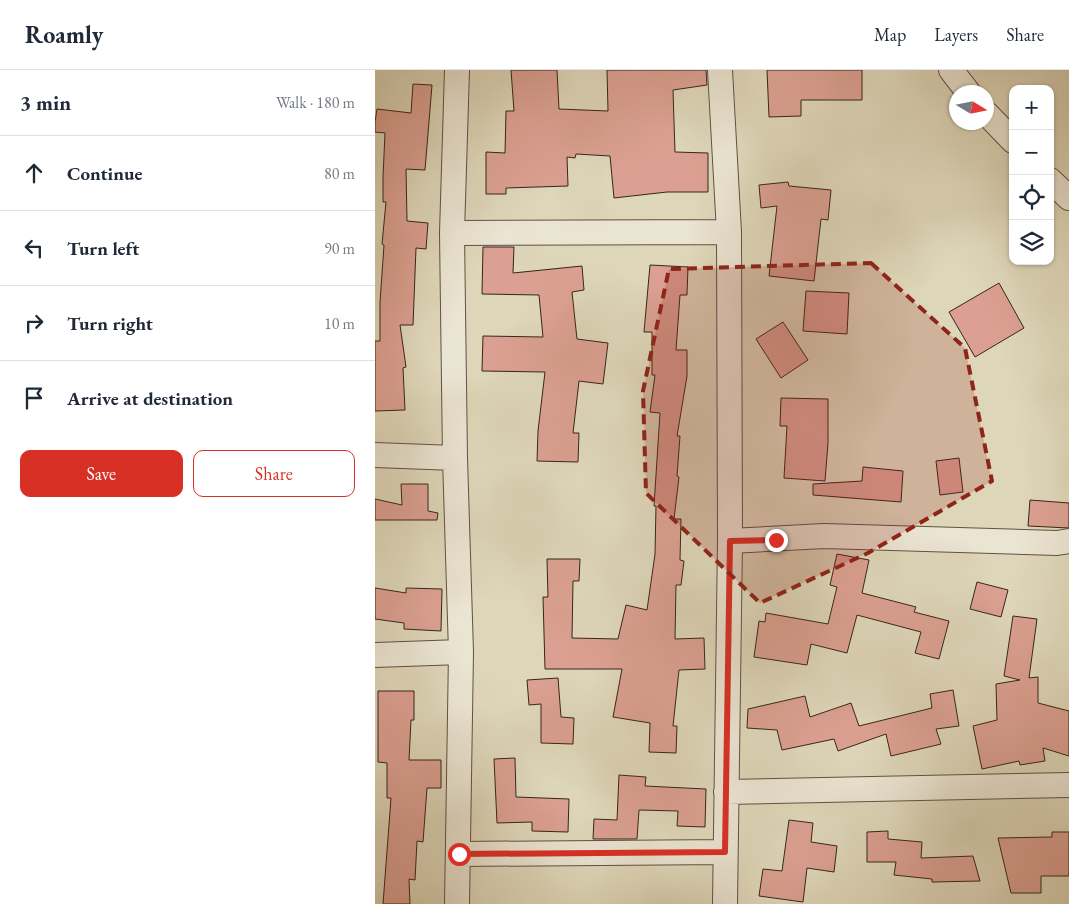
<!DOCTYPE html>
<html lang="en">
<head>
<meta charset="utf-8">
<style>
	body { margin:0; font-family:"EB Garamond",serif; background:#f6f6f7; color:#1f2937 }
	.controls { position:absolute; right:15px; top:15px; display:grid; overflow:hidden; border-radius:10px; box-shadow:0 1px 4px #0004 }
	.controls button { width:45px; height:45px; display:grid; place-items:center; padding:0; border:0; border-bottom:1px solid #e0e1e3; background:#fff; color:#1f2937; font:25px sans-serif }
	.compass { position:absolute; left:574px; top:15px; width:45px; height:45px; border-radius:50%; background:#fff; box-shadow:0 1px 4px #0004; rotate:100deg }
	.stop { position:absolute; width:15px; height:15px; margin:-11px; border:4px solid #d93025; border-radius:50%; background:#fff }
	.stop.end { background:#d93025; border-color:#fff; box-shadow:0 1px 5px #0008 }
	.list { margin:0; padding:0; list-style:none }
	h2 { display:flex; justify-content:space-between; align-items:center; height:65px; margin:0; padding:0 20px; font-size:21px }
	h2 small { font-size:16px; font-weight:400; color:#747a83 }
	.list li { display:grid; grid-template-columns:32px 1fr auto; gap:15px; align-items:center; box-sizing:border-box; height:75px; padding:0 20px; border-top:1px solid #e0e1e3 }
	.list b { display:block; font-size:19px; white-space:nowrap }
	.list em { font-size:16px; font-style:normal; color:#747a83 }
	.actions { display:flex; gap:10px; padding:15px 20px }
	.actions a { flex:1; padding:11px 0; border:1px solid #d93025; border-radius:10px; text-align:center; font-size:18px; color:#d93025 }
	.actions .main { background:#d93025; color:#fff }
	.icon { flex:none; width:28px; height:28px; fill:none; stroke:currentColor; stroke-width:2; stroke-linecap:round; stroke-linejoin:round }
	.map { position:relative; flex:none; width:694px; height:834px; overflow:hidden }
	header { display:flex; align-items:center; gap:30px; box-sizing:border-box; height:70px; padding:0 25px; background:#fff; border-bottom:1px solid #e0e1e3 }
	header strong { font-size:24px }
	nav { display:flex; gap:28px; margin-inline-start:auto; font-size:18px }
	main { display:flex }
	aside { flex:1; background:#fff }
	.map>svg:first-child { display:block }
	.building { fill:#dba091; stroke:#37251c }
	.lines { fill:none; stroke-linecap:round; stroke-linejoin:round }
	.minor-casing { stroke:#615143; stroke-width:26 }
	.minor { stroke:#eae4d2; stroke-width:24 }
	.route { stroke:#d93025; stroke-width:6 }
	.marked { fill:#8f2418; fill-opacity:0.2; stroke:#8f2418; stroke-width:4; stroke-dasharray:10 6; stroke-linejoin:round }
</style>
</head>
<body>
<header>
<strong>Roamly</strong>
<nav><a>Map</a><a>Layers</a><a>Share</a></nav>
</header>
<main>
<aside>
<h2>3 min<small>Walk · 180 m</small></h2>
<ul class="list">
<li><svg class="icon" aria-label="ahead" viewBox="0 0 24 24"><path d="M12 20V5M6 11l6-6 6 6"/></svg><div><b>Continue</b></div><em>80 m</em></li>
<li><svg class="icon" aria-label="left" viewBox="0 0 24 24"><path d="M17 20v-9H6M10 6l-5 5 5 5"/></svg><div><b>Turn left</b></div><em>90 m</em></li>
<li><svg class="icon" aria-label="right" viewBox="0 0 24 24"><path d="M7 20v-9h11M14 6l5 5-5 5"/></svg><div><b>Turn right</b></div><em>10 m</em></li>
<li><svg class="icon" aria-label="arrive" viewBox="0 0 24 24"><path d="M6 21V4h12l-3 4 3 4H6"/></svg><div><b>Arrive at destination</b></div></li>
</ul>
<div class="actions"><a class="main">Save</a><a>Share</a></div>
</aside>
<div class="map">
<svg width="694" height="834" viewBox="0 0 694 834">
	<rect width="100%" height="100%" fill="#ded6b9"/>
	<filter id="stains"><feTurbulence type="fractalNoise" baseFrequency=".004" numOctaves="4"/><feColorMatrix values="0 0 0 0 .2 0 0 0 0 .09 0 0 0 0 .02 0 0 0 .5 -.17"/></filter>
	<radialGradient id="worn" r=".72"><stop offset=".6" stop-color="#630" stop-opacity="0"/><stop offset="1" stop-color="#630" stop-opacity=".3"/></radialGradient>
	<path class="building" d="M 136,0 L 182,0 L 184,39 L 233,41 L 232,0 L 331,0 L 332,15 L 298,20 L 300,82 L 333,83 L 333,122 L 292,122 L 239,128 L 235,86 L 201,84 L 200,88 L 192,87 L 193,116 L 131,118 L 131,124 L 111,124 L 111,82 L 130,83 L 131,41 L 139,41 Z
		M 392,0 L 487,0 L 487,30 L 426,30 L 426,46 L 394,47 Z
		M 38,14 L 57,15 L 50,100 L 31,99 L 32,151 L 53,153 L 51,179 L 41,178 L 38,255 L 25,255 L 31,297 L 28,298 L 30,340 L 0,341 L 0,271 L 5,271 L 5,232 L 9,175 L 7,174 L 11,132 L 8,132 L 8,107 L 10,63 L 0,62 L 0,52 L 2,39 L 36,43 Z
		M 413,112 L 414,116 L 456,120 L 453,150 L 446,149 L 439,211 L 394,206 L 402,136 L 386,138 L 384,115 Z
		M 108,177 L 139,177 L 138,203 L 207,196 L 209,220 L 197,222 L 202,269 L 233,273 L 228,314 L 204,311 L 198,363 L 204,363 L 203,392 L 162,391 L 163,361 L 170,302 L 107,301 L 108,266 L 168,267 L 164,225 L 107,224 Z
		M 275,195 L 313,197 L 312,225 L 305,225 L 301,280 L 312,280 L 312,306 L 302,366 L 305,366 L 302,406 L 304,407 L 299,449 L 306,449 L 305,490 L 309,491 L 306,515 L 301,515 L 300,569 L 329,568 L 330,599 L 304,600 L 298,656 L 302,656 L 301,683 L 274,682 L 275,653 L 238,647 L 247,599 L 170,599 L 168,527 L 173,527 L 172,489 L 205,489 L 204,511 L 198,511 L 197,568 L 243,569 L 251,535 L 272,540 L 280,484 L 281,436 L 279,436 L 285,343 L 275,342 L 280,305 L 277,305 L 277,262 L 269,262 Z
		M 624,213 L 649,258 L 600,287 L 574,242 Z
		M 431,221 L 474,223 L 472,264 L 428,261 Z
		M 408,252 L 433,290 L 406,308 L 381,269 Z
		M 406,328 L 453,329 L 453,373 L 450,411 L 409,408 L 412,356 L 405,356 Z
		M 584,388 L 588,422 L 565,425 L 561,391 Z
		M 488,397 L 528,401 L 526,432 L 438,425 L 438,414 L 487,411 Z
		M 26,414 L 53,414 L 53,441 L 63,443 L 62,450 L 0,450 L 0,429 L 27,435 Z
		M 655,430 L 694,433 L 694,458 L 653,456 Z
		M 462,484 L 494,490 L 487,523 L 541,537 L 539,542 L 574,551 L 564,589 L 540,583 L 546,562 L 482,545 L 472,583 L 436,574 L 432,595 L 379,587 L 384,551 L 390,552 L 391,543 L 453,554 L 462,517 L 455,515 Z
		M 602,512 L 633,520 L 626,547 L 595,539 Z
		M 0,518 L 31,523 L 31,518 L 67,519 L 66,561 L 29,559 L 29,553 L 0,549 Z
		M 638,546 L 662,549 L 654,608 L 663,607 L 663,633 L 694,641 L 694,686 L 668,678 L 670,691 L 645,695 L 644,691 L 607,699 L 598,656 L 622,650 L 621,614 L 645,610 L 629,606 Z
		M 183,608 L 186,647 L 199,648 L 198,674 L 166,673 L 166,634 L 154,635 L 152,610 Z
		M 578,620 L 584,656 L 561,659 L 566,674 L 516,686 L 511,664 L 463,681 L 459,669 L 407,680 L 402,660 L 372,658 L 373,639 L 430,626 L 435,647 L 476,633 L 484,656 L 557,638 L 555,624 Z
		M 3,621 L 39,621 L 39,650 L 36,650 L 34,690 L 66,690 L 66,718 L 52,718 L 48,772 L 42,771 L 40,810 L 34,809 L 35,834 L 8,834 L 16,728 L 12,728 L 12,693 L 3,692 Z
		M 140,688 L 141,727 L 194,729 L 193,762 L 157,761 L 157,752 L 122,753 L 119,689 Z
		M 244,705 L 271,707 L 270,716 L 331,719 L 330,757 L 302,756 L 303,741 L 264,740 L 262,769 L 218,769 L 219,749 L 242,750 Z
		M 414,750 L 438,753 L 436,772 L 462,776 L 459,802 L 432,798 L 428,832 L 384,826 L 388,799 L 407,801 Z
		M 513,761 L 513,769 L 547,772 L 546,788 L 598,786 L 605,811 L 557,812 L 557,809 L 519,805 L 521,792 L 492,792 L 492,762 Z
		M 677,762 L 694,762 L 694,806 L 666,806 L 666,823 L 636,823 L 623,768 L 677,767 Z"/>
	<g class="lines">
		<defs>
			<path id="minor" d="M 82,0 L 77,163 L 80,388 L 86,582 L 82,834
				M 345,0 L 354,162 L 355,471 L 350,834
				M 576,0 L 593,22
				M 612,44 L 638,71
				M 675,110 L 694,128
				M 77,163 L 354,162
				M 0,385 L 80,388
				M 355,471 L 449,466 L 682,473 L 694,471
				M 0,585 L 86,582
				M 351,722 L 694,715
				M 84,784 L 350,782"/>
		</defs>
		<use href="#minor" class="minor-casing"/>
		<use href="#minor" class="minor"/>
	</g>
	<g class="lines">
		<path class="route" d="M 84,784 L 350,782 L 355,471 L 401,470"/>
	</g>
	<path class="marked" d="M 496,193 L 590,278 L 617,411 L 493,483 L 385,533 L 271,423 L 268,321 L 294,199 Z"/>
	<rect width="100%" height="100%" filter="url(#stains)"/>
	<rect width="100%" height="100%" fill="url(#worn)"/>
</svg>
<div class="controls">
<button>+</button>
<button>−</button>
<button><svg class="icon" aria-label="locate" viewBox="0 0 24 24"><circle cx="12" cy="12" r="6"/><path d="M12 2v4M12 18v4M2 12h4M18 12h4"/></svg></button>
<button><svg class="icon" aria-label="layers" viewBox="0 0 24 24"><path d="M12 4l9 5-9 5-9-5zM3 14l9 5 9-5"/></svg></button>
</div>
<svg class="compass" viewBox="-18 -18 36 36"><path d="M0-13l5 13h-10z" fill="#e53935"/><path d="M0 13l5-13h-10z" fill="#747a83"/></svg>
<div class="stop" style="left:84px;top:784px"></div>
<div class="stop end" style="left:401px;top:470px"></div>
</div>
</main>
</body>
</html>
